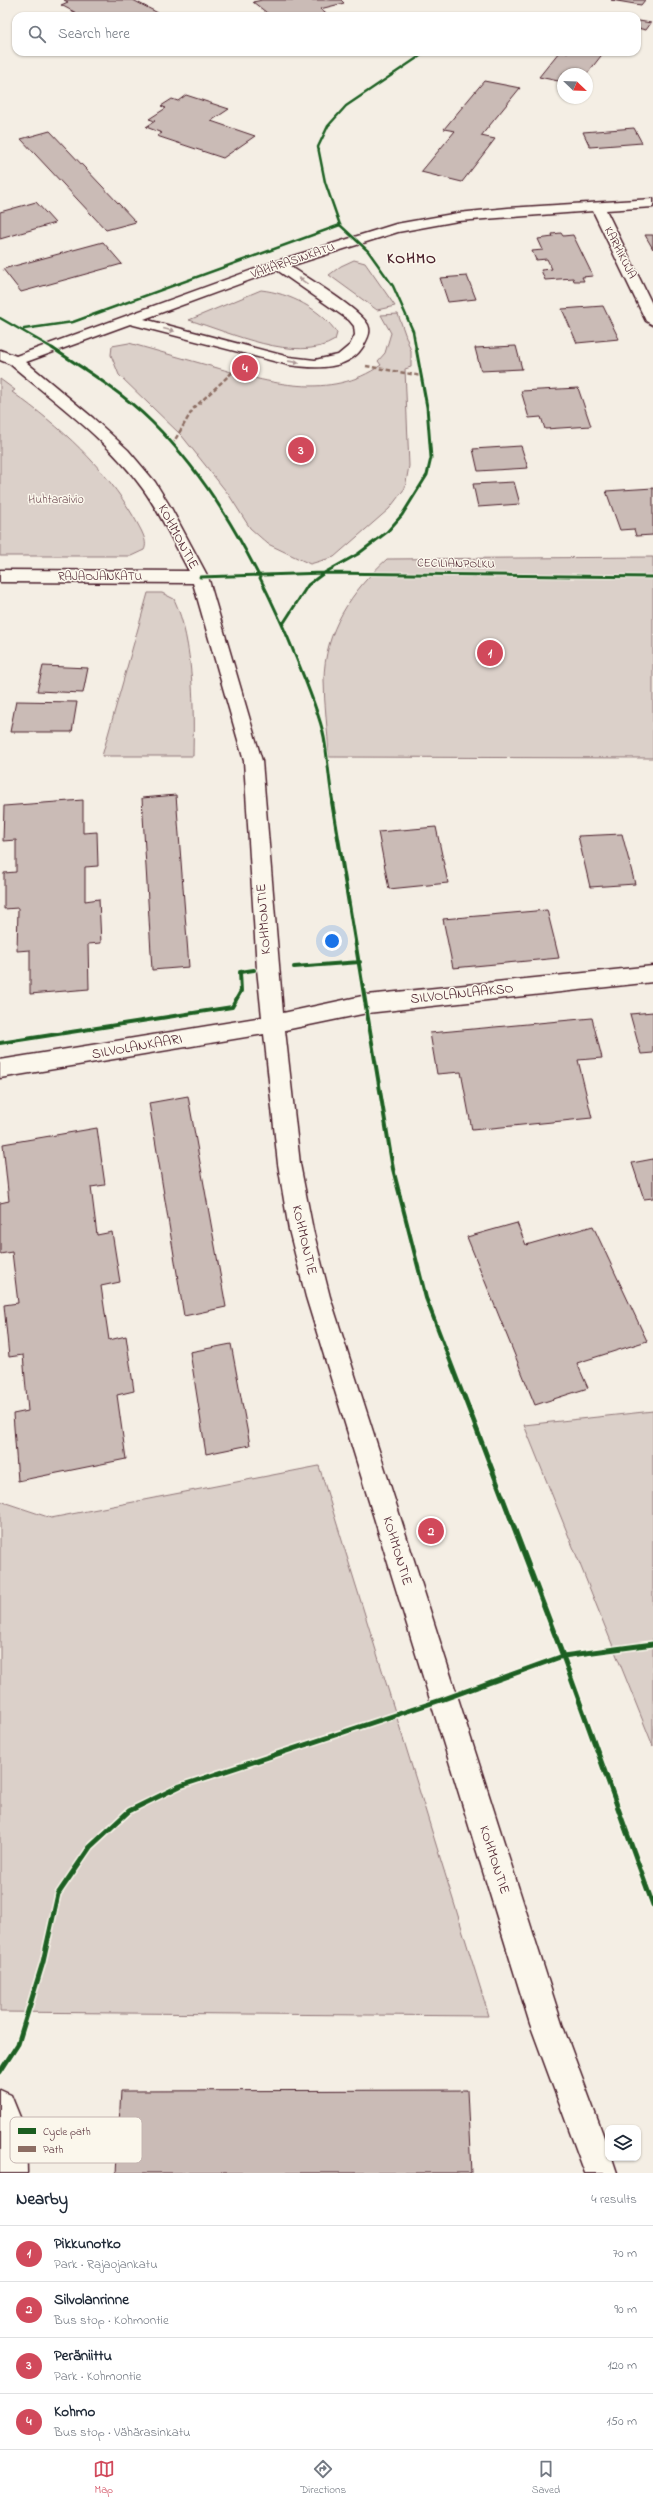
<!DOCTYPE html>
<html lang="en">
<head>
<meta charset="utf-8">
<style>
	body { margin:0; font-family:"Indie Flower",sans-serif; background:#f2f2f3; color:#1f2937 }
	.controls { position:absolute; right:12px; bottom:12px; display:grid; overflow:hidden; border-radius:8px; box-shadow:0 1px 3px #0004 }
	.controls button { width:36px; height:36px; display:grid; place-items:center; padding:0; border:0; border-bottom:1px solid #e0e1e3; background:#fff; color:#1f2937; font:20px sans-serif }
	.compass { position:absolute; left:557px; top:68px; width:36px; height:36px; border-radius:50%; background:#fff; box-shadow:0 1px 3px #0004; rotate:113deg }
	.you { position:absolute; left:332px; top:941px; width:14px; height:14px; margin:-10px; border:3px solid #fff; border-radius:50%; background:#1a73e8; box-shadow:0 0 0 6px #1a73e833 }
	.badge { display:grid; place-items:center; width:26px; height:26px; border-radius:50%; background:#d1495b; color:#fff; font-size:13px; font-weight:700 }
	.pin { position:absolute; translate:-50% -50%; border:2px solid #fff; box-shadow:0 1px 4px #0006 }
	.list { margin:0; padding:0; list-style:none }
	h2 { display:flex; justify-content:space-between; align-items:center; height:52px; margin:0; padding:0 16px; font-size:17px }
	h2 small { font-size:13px; font-weight:400; color:#747a83 }
	.list li { display:grid; grid-template-columns:26px 1fr auto; gap:12px; align-items:center; box-sizing:border-box; height:56px; padding:0 16px; border-top:1px solid #e0e1e3 }
	.list b { display:block; font-size:15px; white-space:nowrap }
	.list p { margin:0; font-size:13px; white-space:nowrap; color:#747a83 }
	.list em { font-size:13px; font-style:normal; color:#747a83 }
	.icon { flex:none; width:22px; height:22px; fill:none; stroke:currentColor; stroke-width:2; stroke-linecap:round; stroke-linejoin:round }
	.map { position:relative; flex:none; width:653px; height:2173px; overflow:hidden }
	.search { position:absolute; background:#fff; box-shadow:0 1px 3px #0004; left:12px; right:12px; top:12px; height:44px; display:flex; align-items:center; gap:10px; box-sizing:border-box; padding:0 14px; border-radius:12px; color:#747a83; font-size:15px }
	.sheet { height:276px; background:#fff }
	nav { display:flex; justify-content:space-around; align-items:center; box-sizing:border-box; height:56px; border-top:1px solid #e0e1e3; background:#fff; font-size:11px; color:#747a83 }
	nav a { display:grid; justify-items:center; gap:2px }
	nav .on { color:#d1495b }
	.map>svg:first-child { display:block }
	.green { fill:#dbd0c9; stroke:#92787a }
	.building { fill:#cabbb6; stroke:#4a1f2b }
	.lines { fill:none; stroke-linecap:round; stroke-linejoin:round }
	.minor-casing { stroke:#4a1f2b; stroke-width:3 }
	.minor { fill:#fbf7ec; fill-rule:evenodd }
	.quiet { stroke:#8d6e63; stroke-width:2.5; stroke-dasharray:4.5 2.5; stroke-linecap:butt }
	.cycleway-far3-casing { stroke:#fbf7ec; stroke-width:4 }
	.cycleway-far2-casing { stroke:#fbf7ec; stroke-width:5 }
	.cycleway-far1-casing { stroke:#fbf7ec; stroke-width:6 }
	.cycleway-casing { stroke:#fbf7ec; stroke-width:8 }
	.cycleway-far3 { stroke:#1b5e20; stroke-width:2.5 }
	.cycleway-far2 { stroke:#1b5e20; stroke-width:3 }
	.cycleway-far1 { stroke:#1b5e20; stroke-width:4 }
	.cycleway { stroke:#1b5e20; stroke-width:5 }
	.oneway { fill:#ab9695 }
	.labels { text-anchor:middle; dominant-baseline:central; stroke-width:3; stroke-linejoin:round; paint-order:stroke }
	.far-street-label { font-size:12px; fill:#4a1f2b; stroke:#fbf7ec }
	.far-park-label { font-size:12px; fill:#6e4b52; stroke:#fbf7ec }
	.street-label { font-size:14px; fill:#4a1f2b; stroke:#fbf7ec }
	.far-district-label { font-size:15px; font-weight:bold; letter-spacing:1px; fill:#4a1f2b; stroke:#fbf7ec }
	.key { fill:#fbf7ec; stroke:#c6b6b2; stroke-width:1 }
	.key-label { font-size:11px; fill:#4a1f2b }
</style>
</head>
<body>
<div class="map">
<svg width="653" height="2173" viewBox="0 0 653 2173">
	<rect width="100%" height="100%" fill="#f4eee4"/>
	<filter id="ink" filterUnits="userSpaceOnUse"><feTurbulence type="fractalNoise" baseFrequency=".025" numOctaves="2"/><feDisplacementMap in="SourceGraphic" scale="8" xChannelSelector="R" yChannelSelector="G"/><feConvolveMatrix kernelMatrix="1 2 1 2 8 2 1 2 1" color-interpolation-filters="sRGB"/></filter>
	<g filter="url(#ink)">
		<path class="green" d="M 354,260 L 365,263 L 395,306 L 377,310 L 329,275 L 341,266 Z
			M 261,290 C 289,293 321,309 337,333 L 335,340 C 297,364 229,332 189,320 Z
			M 398,314 L 411,351 L 411,367 L 405,369 L 409,466 L 405,488 L 389,509 L 334,557 L 310,564 L 268,544 L 250,528 L 229,495 L 182,436 L 119,375 L 111,355 L 112,346 L 129,343 C 157,351 185,359 214,367 C 269,383 330,401 381,365 L 378,361 L 385,353 L 391,333 L 381,315 Z
			M 0,379 L 15,390 L 12,392 C 62,428 104,466 135,519 C 139,527 149,541 144,550 L 131,556 L 0,556 Z
			M 653,557 L 653,758 L 329,757 C 328,731 324,705 324,680 C 324,632 352,590 387,559 Z
			M 148,593 L 162,593 L 174,599 C 194,642 194,710 193,756 L 102,756 Z
			M 653,1411 L 653,1746 L 524,1425 Z
			M 319,1466 L 489,2016 L 0,2012 L 0,1501 L 51,1518 Z"/>
		<path class="building" d="M 64,0 L 133,0 L 158,13 L 150,16 L 82,16 L 61,5 L 68,2 Z
			M 262,0 L 341,0 L 344,3 L 320,9 L 329,16 L 271,16 L 253,2 Z
			M 611,0 L 645,0 L 641,5 Z
			M 639,21 L 651,23 L 646,30 L 637,28 Z
			M 559,52 L 604,52 L 587,74 L 563,74 L 563,82 L 539,77 Z
			M 484,81 L 520,88 L 481,136 L 495,139 L 462,182 L 421,172 L 455,131 L 444,129 Z
			M 186,95 L 229,109 L 211,121 L 255,136 L 223,158 L 157,136 L 162,133 L 146,127 L 155,121 L 149,119 L 166,108 L 161,106 L 172,99 L 178,101 Z
			M 634,128 L 642,143 L 590,147 L 583,132 Z
			M 50,131 L 136,222 L 106,230 L 21,139 Z
			M 36,202 L 55,223 L 0,239 L 0,212 Z
			M 561,233 L 563,236 L 573,235 L 593,276 L 582,277 L 584,281 L 574,281 L 573,278 L 545,280 L 541,270 L 552,269 L 547,259 L 536,260 L 532,251 L 543,250 L 538,239 L 553,237 L 552,234 Z
			M 645,235 L 653,235 L 653,249 Z
			M 103,242 L 122,264 L 21,292 L 3,269 Z
			M 467,276 L 476,299 L 448,302 L 440,278 Z
			M 603,306 L 619,339 L 577,343 L 562,309 Z
			M 516,346 L 522,369 L 481,371 L 475,348 Z
			M 578,388 L 591,426 L 545,429 L 541,417 L 529,418 L 521,391 Z
			M 521,446 L 528,468 L 478,471 L 473,449 Z
			M 514,482 L 520,504 L 478,507 L 473,484 Z
			M 653,488 L 653,535 L 636,536 L 634,529 L 620,530 L 606,491 Z
			M 43,666 L 88,668 L 83,693 L 37,691 Z
			M 16,701 L 77,702 L 72,732 L 10,732 Z
			M 176,795 L 189,967 L 152,970 L 142,798 Z
			M 83,800 L 83,833 L 97,832 L 98,866 L 85,867 L 85,901 L 99,899 L 101,943 L 88,944 L 89,989 L 30,994 L 30,950 L 17,951 L 18,908 L 4,909 L 4,873 L 16,872 L 16,840 L 3,841 L 4,806 Z
			M 436,827 L 448,883 L 389,889 L 378,832 Z
			M 622,834 L 635,884 L 590,887 L 578,836 Z
			M 547,910 L 559,958 L 453,968 L 443,919 Z
			M 653,1012 L 653,1053 L 641,1054 L 630,1014 Z
			M 592,1018 L 602,1058 L 578,1060 L 592,1118 L 472,1130 L 461,1072 L 437,1074 L 430,1033 Z
			M 188,1096 L 226,1307 L 184,1316 L 149,1103 Z
			M 97,1128 L 105,1185 L 91,1187 L 97,1235 L 112,1232 L 120,1282 L 101,1286 L 109,1340 L 126,1336 L 134,1391 L 117,1395 L 126,1459 L 18,1481 L 13,1414 L 28,1411 L 23,1355 L 9,1357 L 4,1305 L 18,1303 L 12,1252 L 0,1254 L 0,1203 L 9,1201 L 3,1144 Z
			M 653,1159 L 653,1198 L 644,1199 L 632,1163 Z
			M 517,1223 L 526,1245 L 593,1226 L 647,1341 L 577,1363 L 588,1388 L 535,1405 L 467,1237 Z
			M 231,1344 L 250,1445 L 206,1454 L 190,1352 Z
			M 467,2090 L 471,2173 L 116,2173 L 121,2091 Z"/>
		<g class="lines">
			<defs>
				<path id="minor" d="M 653,199 L 653,207 L 606,210 L 653,306 L 653,325 L 646,321 L 593,211 L 458,221 L 398,232 L 290,266 C 307,278 360,309 368,325 C 371,332 368,337 365,343 C 351,371 316,369 289,365 L 130,324 L 26,362 L 93,418 L 128,450 L 155,482 L 171,508 L 208,577 L 262,761 L 283,1013 L 367,995 L 653,966 L 653,982 L 367,1013 L 285,1030 L 300,1164 L 313,1230 L 330,1297 L 562,2024 L 608,2148 L 608,2158 L 612,2158 L 617,2173 L 585,2173 L 530,2024 L 306,1297 L 289,1230 L 278,1164 L 264,1034 L 0,1078 L 0,1060 L 262,1017 L 257,969 L 244,761 L 193,583 L 0,582 L 0,570 L 189,571 C 174,544 161,514 143,489 C 107,439 56,403 10,364 L 0,360 L 0,350 L 16,356 L 274,262 L 396,224 L 458,213 L 508,208 ZM 277,270 L 349,320 L 354,326 L 355,335 L 350,345 L 338,355 L 315,360 L 289,357 L 144,319 Z
					M 0,2090 L 11,2095 L 26,2132 L 27,2173 L 0,2173 Z"/>
			</defs>
			<use href="#minor" class="minor-casing"/>
			<use href="#minor" class="minor"/>
			<path class="quiet" d="M 366,366 L 422,376
				M 172,445 L 193,409 L 239,366"/>
			<defs>
				<path id="cycleway-far3" d="M 0,318 L 54,349
					M 24,329 L 73,322 L 340,225
					M 416,349 L 413,331 L 393,286 L 368,251 L 340,225 L 325,182 L 318,147 L 328,126 L 346,106 L 426,52"/>
				<path id="cycleway-far2" d="M 52,348 C 86,370 123,393 152,422 C 213,482 254,560 288,638 C 299,665 319,710 324,737 C 328,759 329,782 333,803
					M 200,577 L 324,573 L 653,577
					M 283,624 L 308,585 L 324,573 L 358,554 L 387,532 L 402,515 L 427,475 L 431,458 L 427,407 L 416,348"/>
				<path id="cycleway-far1" d="M 332,802 L 393,1169 L 426,1298 L 464,1397
					M 294,967 L 360,962
					M 0,1043 L 232,1007 L 241,991 L 240,972 L 254,970"/>
				<path id="cycleway" d="M 464,1396 L 563,1656 L 653,1905
					M 0,2072 L 18,2044 L 43,1962 L 58,1894 L 90,1847 L 129,1811 L 180,1786 L 444,1699 L 563,1656 L 653,1644"/>
			</defs>
			<use href="#cycleway-far3" class="cycleway-far3-casing"/>
			<use href="#cycleway-far2" class="cycleway-far2-casing"/>
			<use href="#cycleway-far1" class="cycleway-far1-casing"/>
			<use href="#cycleway" class="cycleway-casing"/>
			<use href="#cycleway-far3" class="cycleway-far3"/>
			<use href="#cycleway-far2" class="cycleway-far2"/>
			<use href="#cycleway-far1" class="cycleway-far1"/>
			<use href="#cycleway" class="cycleway"/>
		</g>
		<defs><path id="oneway-solid" d="M-6-.8H1V-3.2L6.5 0L1 3.2V.8H-6Z"/></defs>
		<g class="oneway">
			<use href="#oneway-solid" transform="translate(303 281) rotate(-146)"/>
			<use href="#oneway-solid" transform="translate(169 330) rotate(14)"/>
			<use href="#oneway-solid" transform="translate(294 362) rotate(8)"/>
		</g>
	</g>
	<g class="labels">
		<g class="far-street-label">
			<text transform="translate(620 253) rotate(63)">KARHIKUJA</text>
			<text transform="translate(293 261) rotate(-19)">VÄHÄRASINKATU</text>
			<text transform="translate(456 564) rotate(1)">CECILIANPOLKU</text>
			<text x="100" y="577">RAJAOJANKATU</text>
		</g>
		<g class="far-park-label">
			<text x="56" y="500">Huhtaraivio</text>
		</g>
		<g class="street-label">
			<text transform="translate(178 537) rotate(62)">KOHMONTIE</text>
			<text transform="translate(264 919) rotate(-94)">KOHMONTIE</text>
			<text transform="translate(462 994) rotate(-6)">SILVOLANLAAKSO</text>
			<text transform="translate(137 1047) rotate(-10)">SILVOLANKAARI</text>
			<text transform="translate(304 1240) rotate(77)">KOHMONTIE</text>
			<text transform="translate(397 1551) rotate(73)">KOHMONTIE</text>
			<text transform="translate(494 1860) rotate(72)">KOHMONTIE</text>
		</g>
		<g class="far-district-label">
			<text x="412" y="259">KOHMO</text>
		</g>
	</g>
	<rect x="10" y="2117" width="132" height="46" rx="6" class="key"/>
	<rect x="18" y="2128" width="18" height="6" fill="#1b5e20"/>
	<rect x="18" y="2146" width="18" height="6" fill="#8d6e63"/>
	<g class="key-label">
		<text x="43" y="2135">Cycle path</text>
		<text x="43" y="2153">Path</text>
	</g>
</svg>
<div class="controls">
<button><svg class="icon" aria-label="layers" viewBox="0 0 24 24"><path d="M12 4l9 5-9 5-9-5zM3 14l9 5 9-5"/></svg></button>
</div>
<svg class="compass" viewBox="-18 -18 36 36"><path d="M0-13l5 13h-10z" fill="#e53935"/><path d="M0 13l5-13h-10z" fill="#747a83"/></svg>
<div class="you"></div>
<div class="pin badge" style="left:490px;top:653px">1</div>
<div class="pin badge" style="left:431px;top:1531px">2</div>
<div class="pin badge" style="left:301px;top:450px">3</div>
<div class="pin badge" style="left:245px;top:368px">4</div>
<div class="search"><svg class="icon" aria-label="search" viewBox="0 0 24 24"><circle cx="10" cy="10" r="6"/><path d="M15 15l6 6"/></svg>Search here</div>
</div>
<section class="sheet">
<h2>Nearby<small>4 results</small></h2>
<ul class="list">
<li><span class="badge">1</span><div><b>Pikkunotko</b><p>Park · Rajaojankatu</p></div><em>70 m</em></li>
<li><span class="badge">2</span><div><b>Silvolanrinne</b><p>Bus stop · Kohmontie</p></div><em>90 m</em></li>
<li><span class="badge">3</span><div><b>Peräniittu</b><p>Park · Kohmontie</p></div><em>120 m</em></li>
<li><span class="badge">4</span><div><b>Kohmo</b><p>Bus stop · Vähärasinkatu</p></div><em>150 m</em></li>
</ul>
</section>
<nav>
<a class="on"><svg class="icon" aria-label="map" viewBox="0 0 24 24"><path d="M3 6l6-2 6 2 6-2v14l-6 2-6-2-6 2zM9 4v14M15 6v14"/></svg>Map</a>
<a><svg class="icon" aria-label="directions" viewBox="0 0 24 24"><path d="M12 3l9 9-9 9-9-9zM9 14v-3h6M13 9l2 2-2 2"/></svg>Directions</a>
<a><svg class="icon" aria-label="saved" viewBox="0 0 24 24"><path d="M7 4h10v16l-5-4-5 4z"/></svg>Saved</a>
</nav>
</body>
</html>
